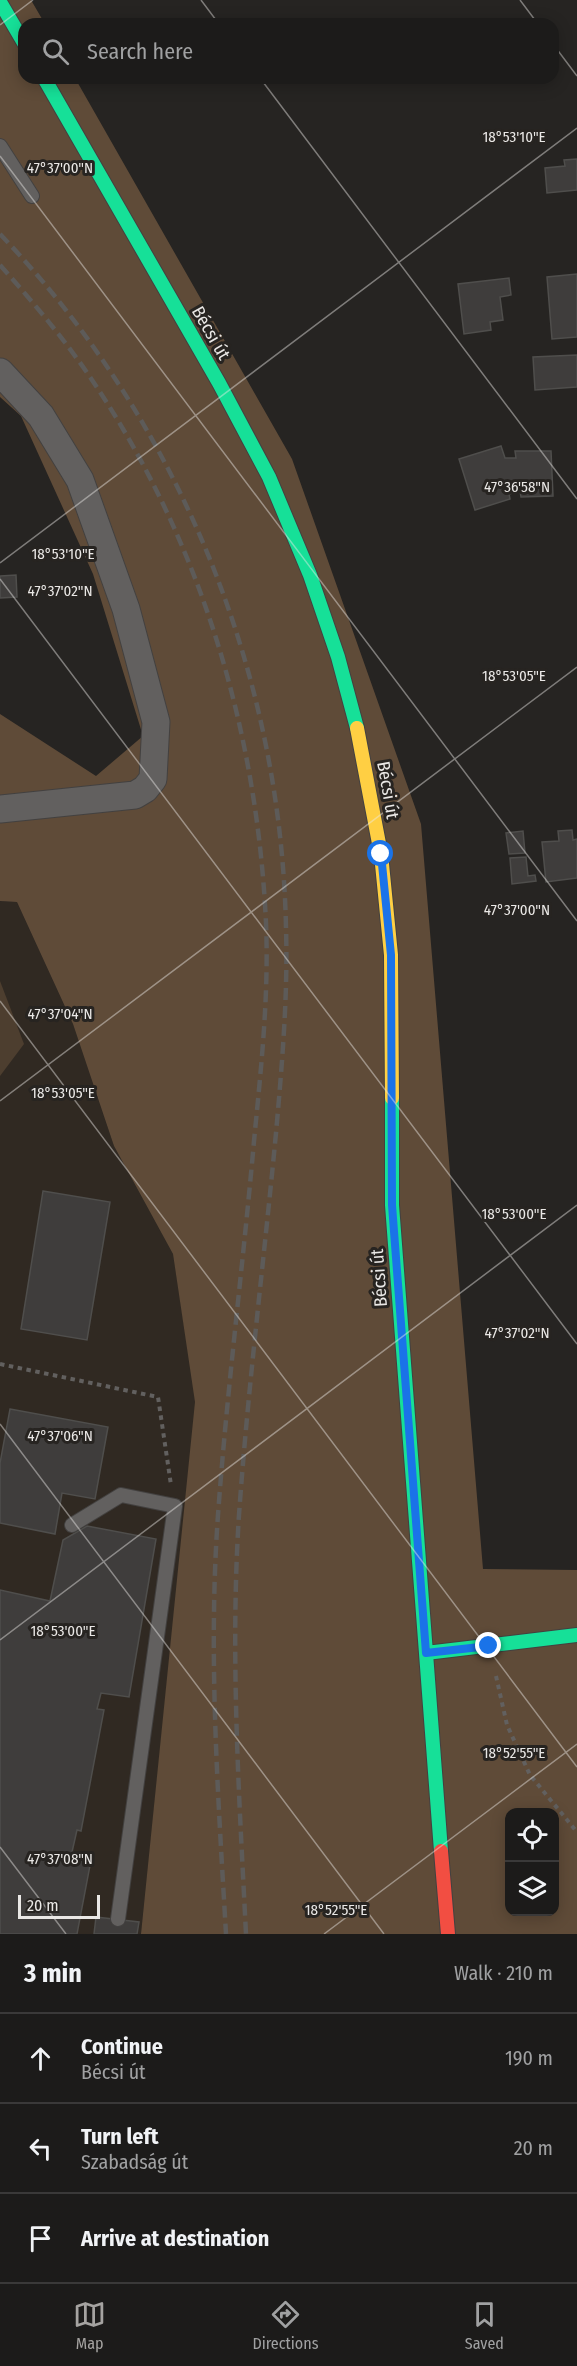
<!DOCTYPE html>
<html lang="en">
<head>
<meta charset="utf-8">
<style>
	body { margin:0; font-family:"Fira Sans Condensed",sans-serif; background:#292827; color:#f1f3f6 }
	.controls { position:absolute; right:18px; bottom:18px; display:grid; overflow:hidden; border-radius:12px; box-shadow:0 3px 15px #0003 }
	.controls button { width:54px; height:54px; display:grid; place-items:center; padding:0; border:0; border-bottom:2px solid #3a3939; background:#1c1b1a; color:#f1f3f6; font:30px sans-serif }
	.scale { position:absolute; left:18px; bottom:15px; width:82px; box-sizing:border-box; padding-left:6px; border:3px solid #eae8e6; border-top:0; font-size:16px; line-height:21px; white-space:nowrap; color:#eae8e6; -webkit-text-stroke:4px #272421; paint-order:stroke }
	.stop { position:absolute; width:18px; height:18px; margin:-14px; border:4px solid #1a73e8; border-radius:50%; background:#fff }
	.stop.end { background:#1a73e8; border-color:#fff; box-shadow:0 2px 6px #0008 }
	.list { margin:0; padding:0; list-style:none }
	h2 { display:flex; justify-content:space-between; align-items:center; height:78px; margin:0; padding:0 24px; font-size:26px }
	h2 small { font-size:20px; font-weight:400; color:#a0a1a2 }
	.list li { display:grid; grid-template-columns:39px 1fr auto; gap:18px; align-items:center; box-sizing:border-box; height:90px; padding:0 24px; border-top:2px solid #3a3939 }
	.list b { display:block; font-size:22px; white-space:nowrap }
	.list p { margin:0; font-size:20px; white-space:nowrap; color:#a0a1a2 }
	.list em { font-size:20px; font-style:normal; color:#a0a1a2 }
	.icon { flex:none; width:33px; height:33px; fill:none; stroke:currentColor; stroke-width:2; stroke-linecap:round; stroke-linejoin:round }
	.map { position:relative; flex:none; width:577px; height:1934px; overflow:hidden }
	.search { position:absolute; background:#1c1b1a; box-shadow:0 3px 15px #0003; left:18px; right:18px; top:18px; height:66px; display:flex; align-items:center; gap:15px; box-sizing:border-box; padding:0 21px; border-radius:18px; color:#a0a1a2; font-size:22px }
	.sheet { height:348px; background:#1c1b1a }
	nav { display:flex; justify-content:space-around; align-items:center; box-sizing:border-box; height:84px; border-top:2px solid #3a3939; background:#1c1b1a; font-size:16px; color:#a0a1a2 }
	nav a { display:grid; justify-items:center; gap:3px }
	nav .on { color:#a5a3a1 }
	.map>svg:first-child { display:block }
	.built { fill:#302922 }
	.green { fill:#4d3e2f }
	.forest { fill:#5f4b38; fill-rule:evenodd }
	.building { fill:#3f3d3c; stroke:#4f4e4c; stroke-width:1.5 }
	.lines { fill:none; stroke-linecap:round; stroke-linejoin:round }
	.lane-casing { stroke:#434140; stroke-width:16 }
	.street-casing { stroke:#434140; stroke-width:29 }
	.fast-casing { stroke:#434140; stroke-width:16 }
	.slow-casing { stroke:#434140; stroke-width:16 }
	.jam-casing { stroke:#434140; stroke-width:16 }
	.path { stroke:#62605f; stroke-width:4; stroke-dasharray:4.5 4.5; stroke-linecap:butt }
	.lane { stroke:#62605f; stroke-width:14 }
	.street { stroke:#62605f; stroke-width:27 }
	.fast { stroke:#16e098; stroke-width:14 }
	.slow { stroke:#ffcf43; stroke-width:14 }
	.jam { stroke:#f24e42; stroke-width:14 }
	.rail { stroke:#5d5b59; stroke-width:4.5; stroke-dasharray:12 6; stroke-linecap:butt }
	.route { stroke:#1a73e8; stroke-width:8 }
	.ticks { fill:none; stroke:#eae8e6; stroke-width:1.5; stroke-opacity:0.45 }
	.labels { text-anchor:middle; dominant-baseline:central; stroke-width:6; stroke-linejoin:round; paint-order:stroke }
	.street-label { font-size:18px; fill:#eae8e6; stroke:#272421 }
	.ticks-label { font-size:15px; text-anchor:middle; fill:#eae8e6; stroke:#272421; stroke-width:6; stroke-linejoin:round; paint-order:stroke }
</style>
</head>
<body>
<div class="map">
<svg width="577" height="1934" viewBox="0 0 577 1934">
	<rect width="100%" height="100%" fill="#262422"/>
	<path class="built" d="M 0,901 L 17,902 L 73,1024 L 114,1146 L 173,1254 L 196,1402 L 141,1934 L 0,1934 Z"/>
	<path class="green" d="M 0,981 L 24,1044 L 0,1076 Z"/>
	<path class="forest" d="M 0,0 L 31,0 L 45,24 L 24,24 L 24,78 L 75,78 L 292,459 L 421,824 L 483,1569 L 577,1570 L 577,1934 L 141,1934 L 195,1402 L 173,1254 L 114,1146 L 73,1024 L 17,902 L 0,901 L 0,714 L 96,776 L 143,736 L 93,574 L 21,416 L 0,397 ZM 510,1812 L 554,1812 L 554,1912 L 510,1912 Z"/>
	<path class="building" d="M 577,159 L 577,190 L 547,193 L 545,168 L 565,166 L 564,160 Z
		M 577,274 L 577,337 L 552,339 L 547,277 Z
		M 509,278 L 511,295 L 500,297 L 503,320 L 490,322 L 491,330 L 464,334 L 458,284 Z
		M 577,355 L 577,387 L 535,390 L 533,357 Z
		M 501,446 L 505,458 L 516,458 L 515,451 L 551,451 L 553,496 L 521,497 L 520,491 L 509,494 L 510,499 L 475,510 L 459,459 Z
		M 16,575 L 17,597 L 0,598 L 0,576 Z
		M 572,830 L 573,840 L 577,839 L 577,878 L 546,882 L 542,842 L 559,841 L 558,831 Z
		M 523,831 L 525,853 L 509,854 L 506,833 Z
		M 526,857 L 528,876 L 535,875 L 536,881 L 512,884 L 510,858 Z
		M 43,1191 L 110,1202 L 87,1340 L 21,1329 Z
		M 10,1409 L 108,1427 L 95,1499 L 62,1493 L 55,1534 L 0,1523 L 0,1463 Z
		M 87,1526 L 156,1539 L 129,1697 L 101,1693 L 97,1709 L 104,1710 L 81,1831 L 77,1830 L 72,1852 L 92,1855 L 77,1934 L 0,1934 L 0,1590 L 50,1601 L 63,1540 Z
		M 96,1917 L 139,1922 L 137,1934 L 94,1934 Z"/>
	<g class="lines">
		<defs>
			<path id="lane" d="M 0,146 L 32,196
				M 72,1525 L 121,1495 L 175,1506 L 118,1919"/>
			<path id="street" d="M 0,372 L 41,416 L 80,480 L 126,609 L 156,722 L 153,779 L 145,789 L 135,795 L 0,809"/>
			<path id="fast" d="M 0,2 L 24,43
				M 44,78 L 219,383 L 269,477 L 310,575 L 338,657 L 357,728
				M 392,1098 L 392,1205 L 441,1851
				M 426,1653 L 577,1635"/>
			<path id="slow" d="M 357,728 L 381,854 L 391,955 L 392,1098"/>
			<path id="jam" d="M 441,1851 L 448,1934"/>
		</defs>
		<use href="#lane" class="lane-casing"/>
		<use href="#street" class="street-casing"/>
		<use href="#fast" class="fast-casing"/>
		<use href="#slow" class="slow-casing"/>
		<use href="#jam" class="jam-casing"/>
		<path class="path" d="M 0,1364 L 158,1397 L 171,1485
			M 496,1676 L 507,1725 L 530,1775 L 577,1832"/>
		<use href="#lane" class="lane"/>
		<use href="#street" class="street"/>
		<use href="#fast" class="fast"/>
		<use href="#slow" class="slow"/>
		<use href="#jam" class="jam"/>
		<path class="rail" d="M 0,234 C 178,420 281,671 286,928 C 288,996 282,1065 276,1133 C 264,1260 248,1387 239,1515 C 230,1655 239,1794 246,1934
			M 0,265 C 31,300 61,335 88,374 C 199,536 257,727 266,923 C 269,996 261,1069 254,1141 C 243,1266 227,1390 218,1515 C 208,1654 218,1795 226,1934"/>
	</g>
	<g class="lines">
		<path class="route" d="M 381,854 L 391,955 L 392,1205 L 426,1653 L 489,1646"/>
	</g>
	<path class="ticks" d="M 201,0 L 219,24M 520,0 L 538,24M 0,25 L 33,0M 553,44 L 577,76M 260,78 L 577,499M 0,156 L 577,921M 0,563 L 577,128M 0,579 L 577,1344M 0,1001 L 577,1767M 0,1101 L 577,667M 0,1424 L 384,1934M 0,1640 L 577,1205M 0,1847 L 66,1934M 324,1934 L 577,1744"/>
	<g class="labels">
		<g class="street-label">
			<text transform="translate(211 333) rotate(60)">Bécsi út</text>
			<text transform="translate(388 790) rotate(80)">Bécsi út</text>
			<text transform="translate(379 1278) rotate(-94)">Bécsi út</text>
		</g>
	</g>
	<g class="ticks-label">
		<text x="514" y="142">18°53'10"E</text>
		<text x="60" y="173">47°37'00"N</text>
		<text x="517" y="492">47°36'58"N</text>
		<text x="63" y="559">18°53'10"E</text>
		<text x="60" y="596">47°37'02"N</text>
		<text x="514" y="681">18°53'05"E</text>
		<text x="517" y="915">47°37'00"N</text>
		<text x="60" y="1019">47°37'04"N</text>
		<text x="63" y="1098">18°53'05"E</text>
		<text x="514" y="1219">18°53'00"E</text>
		<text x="517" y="1338">47°37'02"N</text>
		<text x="60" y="1441">47°37'06"N</text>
		<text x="63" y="1636">18°53'00"E</text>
		<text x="514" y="1758">18°52'55"E</text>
		<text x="60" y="1864">47°37'08"N</text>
		<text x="336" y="1915">18°52'55"E</text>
	</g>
</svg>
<div class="controls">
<button><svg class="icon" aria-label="locate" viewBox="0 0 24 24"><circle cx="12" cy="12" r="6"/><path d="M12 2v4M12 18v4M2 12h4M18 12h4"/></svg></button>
<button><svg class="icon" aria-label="layers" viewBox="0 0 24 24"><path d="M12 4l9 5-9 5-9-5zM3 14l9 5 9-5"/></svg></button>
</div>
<div class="scale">20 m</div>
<div class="stop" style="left:381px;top:854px"></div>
<div class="stop end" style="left:489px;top:1646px"></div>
<div class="search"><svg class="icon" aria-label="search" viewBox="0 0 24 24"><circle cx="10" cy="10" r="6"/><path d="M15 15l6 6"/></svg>Search here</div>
</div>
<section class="sheet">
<h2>3 min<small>Walk · 210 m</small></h2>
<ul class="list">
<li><svg class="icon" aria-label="ahead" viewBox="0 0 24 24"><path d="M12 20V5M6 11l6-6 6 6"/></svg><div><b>Continue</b><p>Bécsi út</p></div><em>190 m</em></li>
<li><svg class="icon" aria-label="left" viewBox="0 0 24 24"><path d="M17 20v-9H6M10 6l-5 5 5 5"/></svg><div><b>Turn left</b><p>Szabadság út</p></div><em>20 m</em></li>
<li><svg class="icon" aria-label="arrive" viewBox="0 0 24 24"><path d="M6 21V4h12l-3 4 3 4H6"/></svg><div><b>Arrive at destination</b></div></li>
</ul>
</section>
<nav>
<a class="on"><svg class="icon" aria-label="map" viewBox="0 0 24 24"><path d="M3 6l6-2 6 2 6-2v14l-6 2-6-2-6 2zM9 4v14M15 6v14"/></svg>Map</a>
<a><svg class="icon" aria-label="directions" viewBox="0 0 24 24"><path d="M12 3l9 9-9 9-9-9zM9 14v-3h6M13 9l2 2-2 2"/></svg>Directions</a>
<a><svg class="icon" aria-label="saved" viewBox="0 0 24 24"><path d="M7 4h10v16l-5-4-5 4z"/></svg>Saved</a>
</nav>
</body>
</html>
